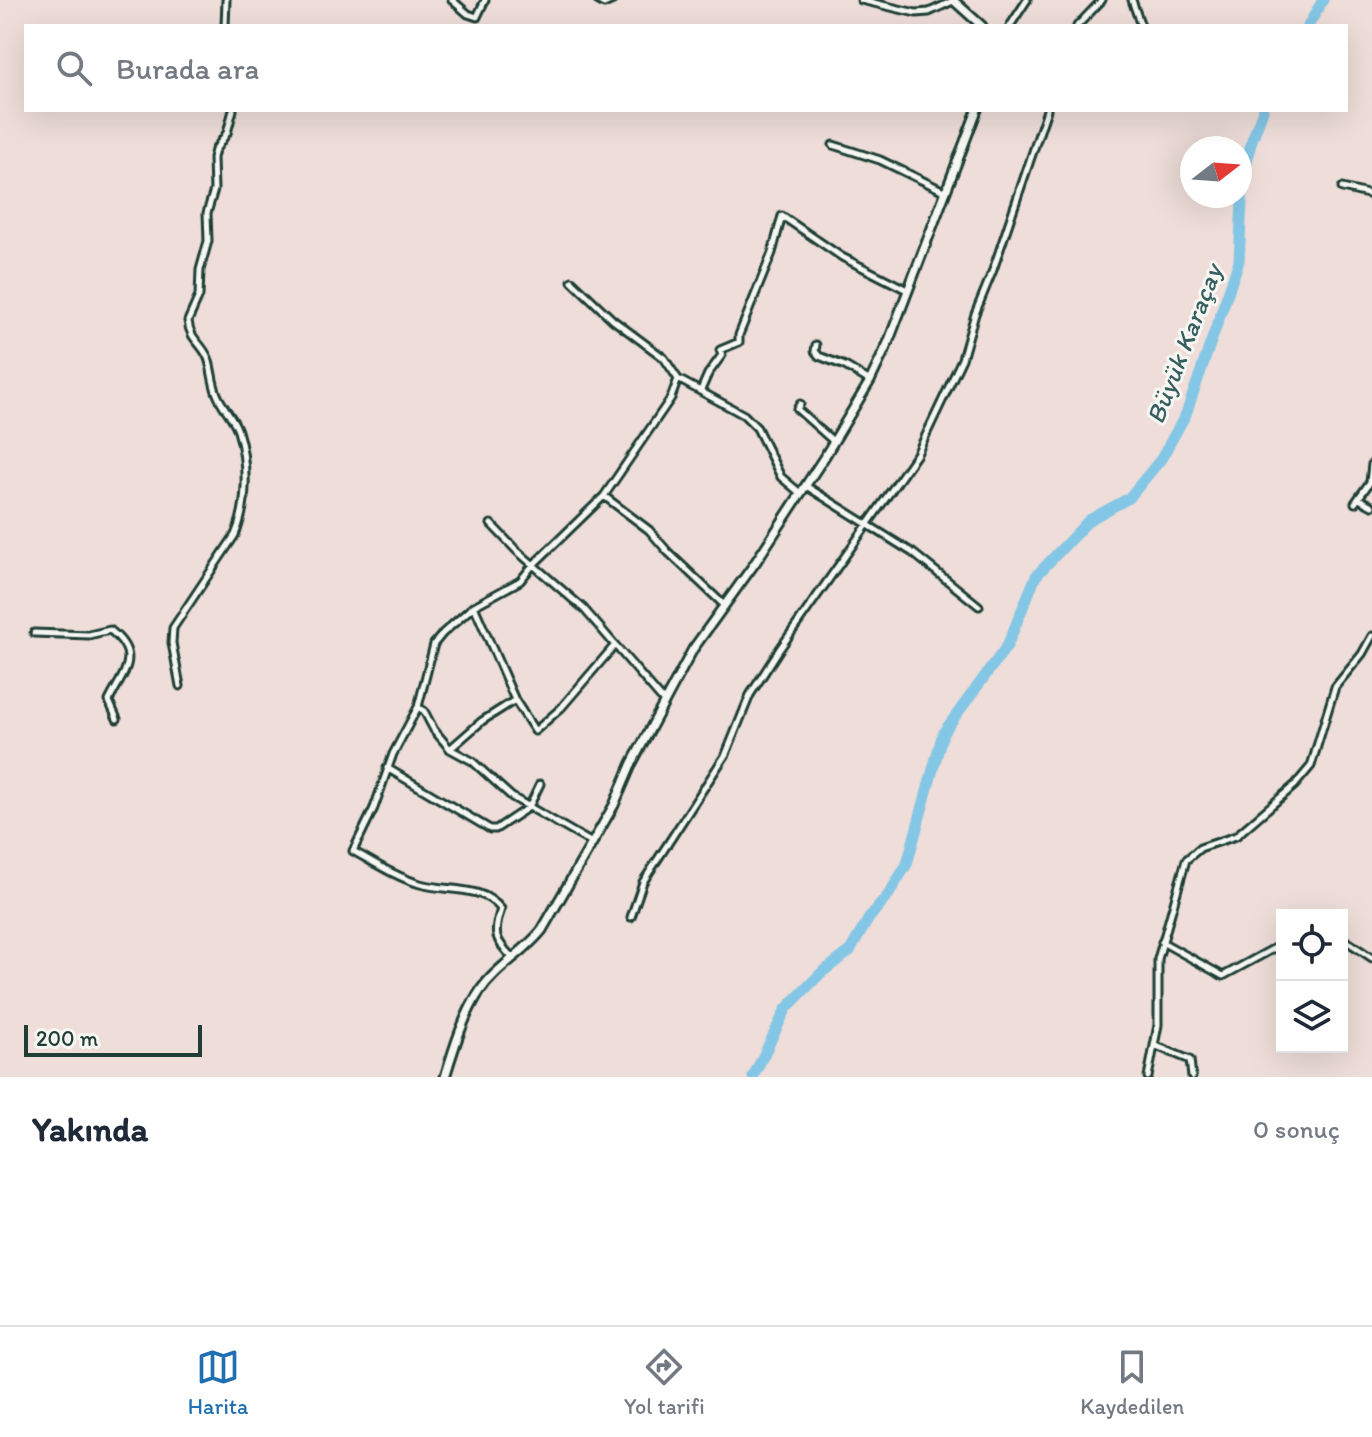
<!DOCTYPE html>
<html lang="tr">
<head>
<meta charset="utf-8">
<style>
	body { margin:0; font-family:Itim,sans-serif; background:#f6f6f7; color:#1f2937 }
	.controls { position:absolute; right:24px; bottom:24px; display:grid; overflow:hidden; border-radius:0px; box-shadow:0 8px 32px #0002 }
	.controls button { width:72px; height:72px; display:grid; place-items:center; padding:0; border:0; border-bottom:2px solid #e0e1e3; background:#fff; color:#1f2937; font:40px sans-serif }
	.compass { position:absolute; left:1180px; top:136px; width:72px; height:72px; border-radius:50%; background:#fff; box-shadow:0 8px 32px #0002; rotate:73deg }
	.scale { position:absolute; left:24px; bottom:20px; width:178px; box-sizing:border-box; padding-left:8px; border:4px solid #1f3d34; border-top:0; font-size:22px; line-height:28px; white-space:nowrap; color:#1f3d34; -webkit-text-stroke:6px #f6f6f2; paint-order:stroke }
	.list { margin:0; padding:0; list-style:none }
	h2 { display:flex; justify-content:space-between; align-items:center; height:104px; margin:0; padding:0 32px; font-size:34px }
	h2 small { font-size:26px; font-weight:400; color:#747a83 }
	.icon { flex:none; width:44px; height:44px; fill:none; stroke:currentColor; stroke-width:2; stroke-linecap:round; stroke-linejoin:round }
	.map { position:relative; flex:none; width:1372px; height:1077px; overflow:hidden }
	.search { position:absolute; background:#fff; box-shadow:0 8px 32px #0002; left:24px; right:24px; top:24px; height:88px; display:flex; align-items:center; gap:20px; box-sizing:border-box; padding:0 28px; border-radius:0px; color:#747a83; font-size:30px }
	.sheet { height:248px; background:#fff }
	nav { display:flex; justify-content:space-around; align-items:center; box-sizing:border-box; height:112px; border-top:2px solid #e0e1e3; background:#fff; font-size:22px; color:#747a83 }
	nav a { display:grid; justify-items:center; gap:4px }
	nav .on { color:#1f6fb2 }
	.map>svg:first-child { display:block }
	.lines { fill:none; stroke-linecap:round; stroke-linejoin:round }
	.river { stroke:#84c6e5; stroke-width:11 }
	.minor-casing { stroke:#1f3d34; stroke-width:11 }
	.tertiary-casing { stroke:#1f3d34; stroke-width:13 }
	.minor { stroke:#f6f6f2; stroke-width:5 }
	.tertiary { stroke:#f6f6f2; stroke-width:7 }
	.labels { text-anchor:middle; dominant-baseline:central; stroke-width:6; stroke-linejoin:round; paint-order:stroke }
	.water-label { font-size:26px; font-style:italic; fill:#385f60; stroke:#f6f6f2 }
</style>
</head>
<body>
<div class="map">
<svg width="1372" height="1077" viewBox="0 0 1372 1077">
	<rect width="100%" height="100%" fill="#eeddd8"/>
	<filter id="ink" filterUnits="userSpaceOnUse"><feTurbulence type="fractalNoise" baseFrequency=".0125" numOctaves="2"/><feDisplacementMap in="SourceGraphic" scale="16" xChannelSelector="R" yChannelSelector="G"/><feConvolveMatrix kernelMatrix="1 2 1 2 8 2 1 2 1" color-interpolation-filters="sRGB"/></filter>
	<g filter="url(#ink)">
		<g class="lines">
			<path class="river" d="M 1308,26 L 1323,0
				M 753,1077 L 786,1009 L 820,974 L 850,951 L 869,918 L 889,894 L 907,864 L 943,733 L 1007,646 L 1036,576 L 1089,520 L 1129,498 L 1161,459 L 1186,414 L 1239,261 L 1243,182 L 1251,143 L 1263,110"/>
			<defs>
				<path id="minor" d="M 452,0 L 468,14 L 477,17 L 485,0
					M 597,0 L 604,4 L 613,0
					M 861,0 L 916,13 L 929,12 L 953,1
					M 1132,0 L 1141,26
					M 225,26 L 226,0
					M 1010,26 L 1027,0
					M 1077,26 L 1102,0
					M 833,145 L 880,160 L 946,192
					M 1342,188 L 1372,195
					M 572,281 L 613,320 L 664,358 L 678,379 L 744,415 L 757,428 L 781,477 L 800,493
					M 816,345 L 815,351 L 819,356 L 845,366 L 870,381
					M 701,390 L 708,374 L 722,355 L 720,350 L 739,342 L 739,335 L 772,253 L 782,216 L 842,257 L 907,290
					M 800,404 L 797,409 L 833,441
					M 806,486 L 913,553 L 979,606
					M 604,496 L 649,530 L 668,552 L 725,606
					M 1359,499 L 1372,506
					M 1355,503 L 1370,482 L 1372,464
					M 491,524 L 516,550 L 584,609 L 665,703
					M 474,606 L 515,700 L 535,731 L 561,708 L 615,645
					M 34,633 L 89,635 L 110,630 C 143,656 123,672 109,701 L 117,719
					M 180,686 L 172,643 L 173,628 L 235,535 C 248,505 248,463 238,431 C 234,418 222,407 217,394 C 212,382 212,369 208,358 C 201,342 190,340 188,321 L 199,296 L 200,270 L 208,241 L 207,213 L 214,190 L 213,158 L 215,150 L 227,133 L 233,110
					M 418,707 L 424,711 L 434,730 L 450,749 L 472,761 L 512,797 L 592,843
					M 450,749 L 482,721 L 515,700
					M 387,768 L 490,829 L 496,829 L 529,807 L 540,784
					M 631,917 L 643,882 L 726,754 L 750,695 L 779,650 L 917,454 L 962,359 L 975,314 L 993,270 L 1047,110
					M 1342,938 L 1372,958
					M 1162,942 L 1223,976 L 1282,944
					M 513,958 C 494,940 493,933 501,909 C 481,884 448,892 420,884 C 396,877 375,863 353,851 L 374,808 L 393,754 L 418,707 L 434,644 L 443,633 L 474,606 L 520,581 L 533,565 L 604,496 L 671,398 L 678,379
					M 1154,1045 L 1190,1060 L 1192,1077
					M 1148,1077 L 1158,1025 L 1158,959 L 1186,860 L 1200,848 L 1236,836 L 1295,785 L 1311,766 L 1335,687 L 1362,654 L 1372,636"/>
				<path id="tertiary" d="M 953,0 L 982,26
					M 445,1077 C 453,1051 464,1014 480,991 C 496,967 524,953 542,930 L 614,805 L 632,763 L 693,649 L 755,563 L 825,456 L 870,381 L 888,343 L 977,110"/>
			</defs>
			<use href="#minor" class="minor-casing"/>
			<use href="#tertiary" class="tertiary-casing"/>
			<use href="#minor" class="minor"/>
			<use href="#tertiary" class="tertiary"/>
		</g>
	</g>
	<g class="labels">
		<g class="water-label">
			<text transform="translate(1184 344) rotate(-69)">Büyük Karaçay</text>
		</g>
	</g>
</svg>
<div class="controls">
<button><svg class="icon" aria-label="locate" viewBox="0 0 24 24"><circle cx="12" cy="12" r="6"/><path d="M12 2v4M12 18v4M2 12h4M18 12h4"/></svg></button>
<button><svg class="icon" aria-label="layers" viewBox="0 0 24 24"><path d="M12 4l9 5-9 5-9-5zM3 14l9 5 9-5"/></svg></button>
</div>
<svg class="compass" viewBox="-18 -18 36 36"><path d="M0-13l5 13h-10z" fill="#e53935"/><path d="M0 13l5-13h-10z" fill="#747a83"/></svg>
<div class="scale">200 m</div>
<div class="search"><svg class="icon" aria-label="search" viewBox="0 0 24 24"><circle cx="10" cy="10" r="6"/><path d="M15 15l6 6"/></svg>Burada ara</div>
</div>
<section class="sheet">
<h2>Yakında<small>0 sonuç</small></h2>
<ul class="list">
</ul>
</section>
<nav>
<a class="on"><svg class="icon" aria-label="map" viewBox="0 0 24 24"><path d="M3 6l6-2 6 2 6-2v14l-6 2-6-2-6 2zM9 4v14M15 6v14"/></svg>Harita</a>
<a><svg class="icon" aria-label="directions" viewBox="0 0 24 24"><path d="M12 3l9 9-9 9-9-9zM9 14v-3h6M13 9l2 2-2 2"/></svg>Yol tarifi</a>
<a><svg class="icon" aria-label="saved" viewBox="0 0 24 24"><path d="M7 4h10v16l-5-4-5 4z"/></svg>Kaydedilen</a>
</nav>
</body>
</html>
